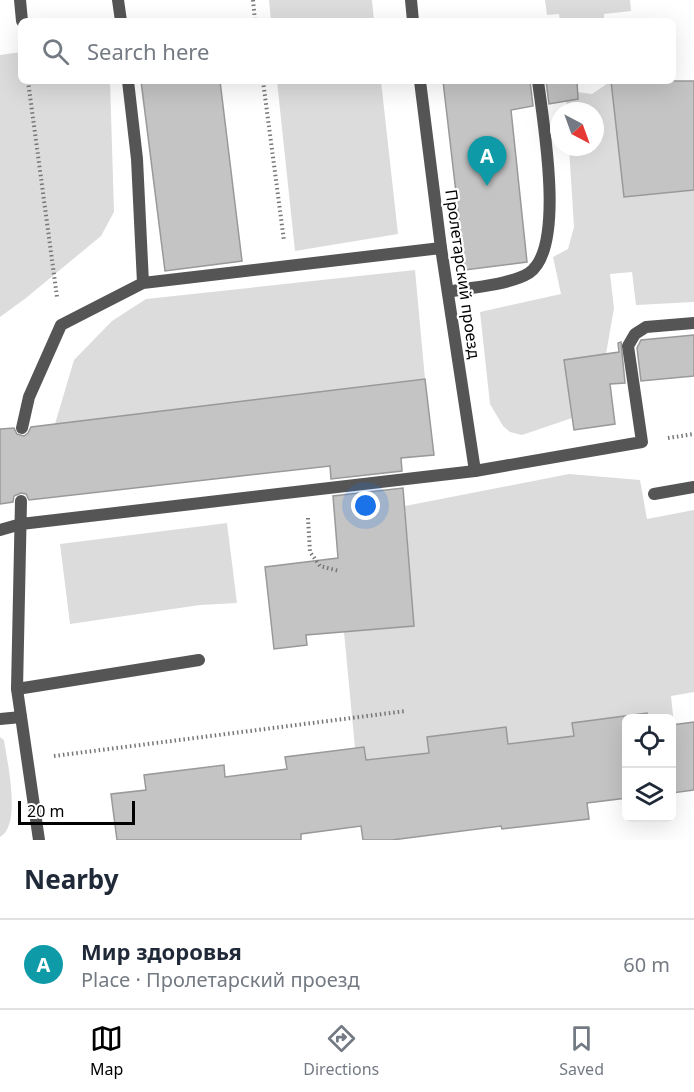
<!DOCTYPE html>
<html lang="en">
<head>
<meta charset="utf-8">
<style>
	body { margin:0; font-family:"Noto Sans",sans-serif; background:#f2f2f3; color:#1f2937 }
	.controls { position:absolute; right:18px; bottom:18px; display:grid; overflow:hidden; border-radius:9px; box-shadow:0 6px 24px #0002 }
	.controls button { width:54px; height:54px; display:grid; place-items:center; padding:0; border:0; border-bottom:2px solid #e0e1e3; background:#fff; color:#1f2937; font:30px sans-serif }
	.compass { position:absolute; left:550px; top:102px; width:54px; height:54px; border-radius:50%; background:#fff; box-shadow:0 6px 24px #0002; rotate:139deg }
	.scale { position:absolute; left:18px; bottom:15px; width:117px; box-sizing:border-box; padding-left:6px; border:3px solid #000; border-top:0; font-size:16px; line-height:21px; white-space:nowrap; color:#000; -webkit-text-stroke:4px #fff; paint-order:stroke }
	.you { position:absolute; left:366px; top:506px; width:21px; height:21px; margin:-15px; border:4px solid #fff; border-radius:50%; background:#1a73e8; box-shadow:0 0 0 9px #1a73e833 }
	.badge { display:grid; place-items:center; width:39px; height:39px; border-radius:50%; background:#000; color:#fff; font-size:20px; font-weight:700 }
	.pin { position:absolute; translate:-50% -50px; filter:drop-shadow(0 2px 3px #0008) }
	.pin::after { content:''; position:absolute; top:32px; width:21px; height:18px; background:inherit; clip-path:polygon(0 0,100% 0,50% 100%) }
	.list { margin:0; padding:0; list-style:none }
	h2 { display:flex; justify-content:space-between; align-items:center; height:78px; margin:0; padding:0 24px; font-size:26px }
	h2 small { font-size:20px; font-weight:400; color:#747a83 }
	.list li { display:grid; grid-template-columns:39px 1fr auto; gap:18px; align-items:center; box-sizing:border-box; height:90px; padding:0 24px; border-top:2px solid #e0e1e3 }
	.list b { display:block; font-size:22px; white-space:nowrap }
	.list p { margin:0; font-size:20px; white-space:nowrap; color:#747a83 }
	.list em { font-size:20px; font-style:normal; color:#747a83 }
	.icon { flex:none; width:33px; height:33px; fill:none; stroke:currentColor; stroke-width:2; stroke-linecap:round; stroke-linejoin:round }
	.map { position:relative; flex:none; width:694px; height:840px; overflow:hidden }
	.search { position:absolute; background:#fff; box-shadow:0 6px 24px #0002; left:18px; right:18px; top:18px; height:66px; display:flex; align-items:center; gap:15px; box-sizing:border-box; padding:0 21px; border-radius:9px; color:#747a83; font-size:22px }
	.sheet { height:168px; background:#fff }
	nav { display:flex; justify-content:space-around; align-items:center; box-sizing:border-box; height:84px; border-top:2px solid #e0e1e3; background:#fff; font-size:16px; color:#747a83 }
	nav a { display:grid; justify-items:center; gap:3px }
	nav .on { color:#000 }
	.map>svg:first-child { display:block }
	.green { fill:#dcdcdc }
	.building { fill:#c4c4c4; stroke:#999; stroke-width:1.5 }
	.lines { fill:none; stroke-linecap:round; stroke-linejoin:round }
	.path { stroke:#777; stroke-width:4; stroke-dasharray:1.5 3; stroke-linecap:butt }
	.lane { stroke:#555; stroke-width:12 }
	.street { stroke:#555; stroke-width:12 }
	.labels { text-anchor:middle; dominant-baseline:central; stroke-width:4.5; stroke-linejoin:round; paint-order:stroke }
	.street-label { font-size:16px; fill:#000; stroke:#fff }
</style>
</head>
<body>
<div class="map">
<svg width="694" height="840" viewBox="0 0 694 840">
	<rect width="100%" height="100%" fill="#fff"/>
	<path class="green" d="M 269,0 L 372,0 L 374,21 L 271,21 Z
		M 545,0 L 630,0 L 631,11 L 604,14 L 604,21 L 560,21 L 559,14 L 547,15 Z
		M 21,52 L 21,81 L 110,81 L 114,212 L 101,236 L 26,298 L 0,317 L 0,55 Z
		M 277,81 L 381,81 L 398,234 L 295,251 Z
		M 565,81 L 577,92 L 592,94 L 611,81 L 624,197 L 694,190 L 694,302 L 636,305 L 632,272 L 610,274 L 614,308 L 606,354 L 564,360 L 572,418 L 522,435 L 510,432 L 503,426 L 490,404 L 480,312 L 561,294 L 553,257 L 568,249 L 574,227 L 569,147 L 595,147 L 595,111 L 567,111 Z
		M 415,270 L 425,379 L 55,424 L 74,360 L 112,321 L 146,299 Z
		M 569,474 L 640,480 L 647,519 L 694,510 L 694,692 L 671,696 L 674,725 L 672,725 L 672,718 L 647,718 L 646,714 L 573,723 L 574,736 L 366,760 L 355,748 L 344,632 L 414,626 L 405,506 Z
		M 227,523 L 237,603 L 200,605 L 70,624 L 60,544 Z
		M 0,737 L 4,740 C 7,761 22,825 0,837 Z"/>
	<path class="building" d="M 141,81 L 220,81 L 242,261 L 165,271 Z
		M 443,81 L 530,81 L 533,106 L 511,110 L 527,262 L 465,270 Z
		M 546,81 L 577,81 L 578,99 L 549,104 Z
		M 611,81 L 694,81 L 694,190 L 624,197 Z
		M 694,335 L 694,376 L 641,381 L 637,348 L 641,340 Z
		M 621,342 L 625,383 L 610,384 L 615,424 L 574,430 L 564,360 L 619,352 L 618,343 Z
		M 425,379 L 434,455 L 401,458 L 402,471 L 331,479 L 330,466 L 29,500 L 26,494 L 21,493 L 14,496 L 13,502 L 0,504 L 0,429 L 14,428 L 17,434 L 24,436 L 28,433 L 31,427 Z
		M 403,488 L 414,626 L 306,635 L 307,645 L 274,649 L 265,567 L 338,558 L 333,496 Z
		M 647,713 L 647,718 L 627,718 L 627,798 L 587,803 L 589,819 L 502,829 L 501,826 L 392,840 L 363,840 L 361,826 L 301,834 L 301,840 L 117,840 L 111,794 L 146,790 L 144,775 L 224,765 L 225,777 L 287,769 L 285,757 L 364,747 L 366,760 L 429,753 L 427,737 L 506,727 L 508,744 L 574,736 L 572,723 Z
		M 694,722 L 694,790 L 672,793 L 672,725 Z"/>
	<g class="lines">
		<path class="path" d="M 253,0 L 255,21
			M 28,81 L 57,297
			M 263,81 L 284,241
			M 668,438 L 694,434
			M 308,518 L 310,552 L 320,566 L 339,571
			M 54,756 L 406,711"/>
		<path class="lane" d="M 20,0 L 22,21
			M 118,0 L 121,21
			M 143,283 L 441,248
			M 448,292 C 471,287 510,285 529,273 C 566,248 543,122 538,81
			M 22,428 L 29,397 L 61,325 L 143,283 L 137,159 L 128,81
			M 654,494 L 694,487
			M 21,501 L 17,689 L 199,660
			M 0,530 L 21,524 L 475,471 L 642,442 L 628,346 L 635,334 L 646,327 L 694,323
			M 0,719 L 21,717"/>
		<path class="street" d="M 411,0 L 413,21
			M 420,81 L 441,248 L 475,471
			M 17,689 L 39,840"/>
	</g>
	<g class="labels">
		<g class="street-label">
			<text transform="translate(463 274) rotate(82)">Пролетарский проезд</text>
		</g>
	</g>
</svg>
<div class="controls">
<button><svg class="icon" aria-label="locate" viewBox="0 0 24 24"><circle cx="12" cy="12" r="6"/><path d="M12 2v4M12 18v4M2 12h4M18 12h4"/></svg></button>
<button><svg class="icon" aria-label="layers" viewBox="0 0 24 24"><path d="M12 4l9 5-9 5-9-5zM3 14l9 5 9-5"/></svg></button>
</div>
<svg class="compass" viewBox="-18 -18 36 36"><path d="M0-13l5 13h-10z" fill="#e53935"/><path d="M0 13l5-13h-10z" fill="#747a83"/></svg>
<div class="scale">20 m</div>
<div class="you"></div>
<div class="pin badge" style="left:487px;top:186px;background:#0f9aa8">A</div>
<div class="search"><svg class="icon" aria-label="search" viewBox="0 0 24 24"><circle cx="10" cy="10" r="6"/><path d="M15 15l6 6"/></svg>Search here</div>
</div>
<section class="sheet">
<h2>Nearby<small></small></h2>
<ul class="list">
<li><span class="badge" style="background:#0f9aa8">A</span><div><b>Мир здоровья</b><p>Place · Пролетарский проезд</p></div><em>60 m</em></li>
</ul>
</section>
<nav>
<a class="on"><svg class="icon" aria-label="map" viewBox="0 0 24 24"><path d="M3 6l6-2 6 2 6-2v14l-6 2-6-2-6 2zM9 4v14M15 6v14"/></svg>Map</a>
<a><svg class="icon" aria-label="directions" viewBox="0 0 24 24"><path d="M12 3l9 9-9 9-9-9zM9 14v-3h6M13 9l2 2-2 2"/></svg>Directions</a>
<a><svg class="icon" aria-label="saved" viewBox="0 0 24 24"><path d="M7 4h10v16l-5-4-5 4z"/></svg>Saved</a>
</nav>
</body>
</html>
